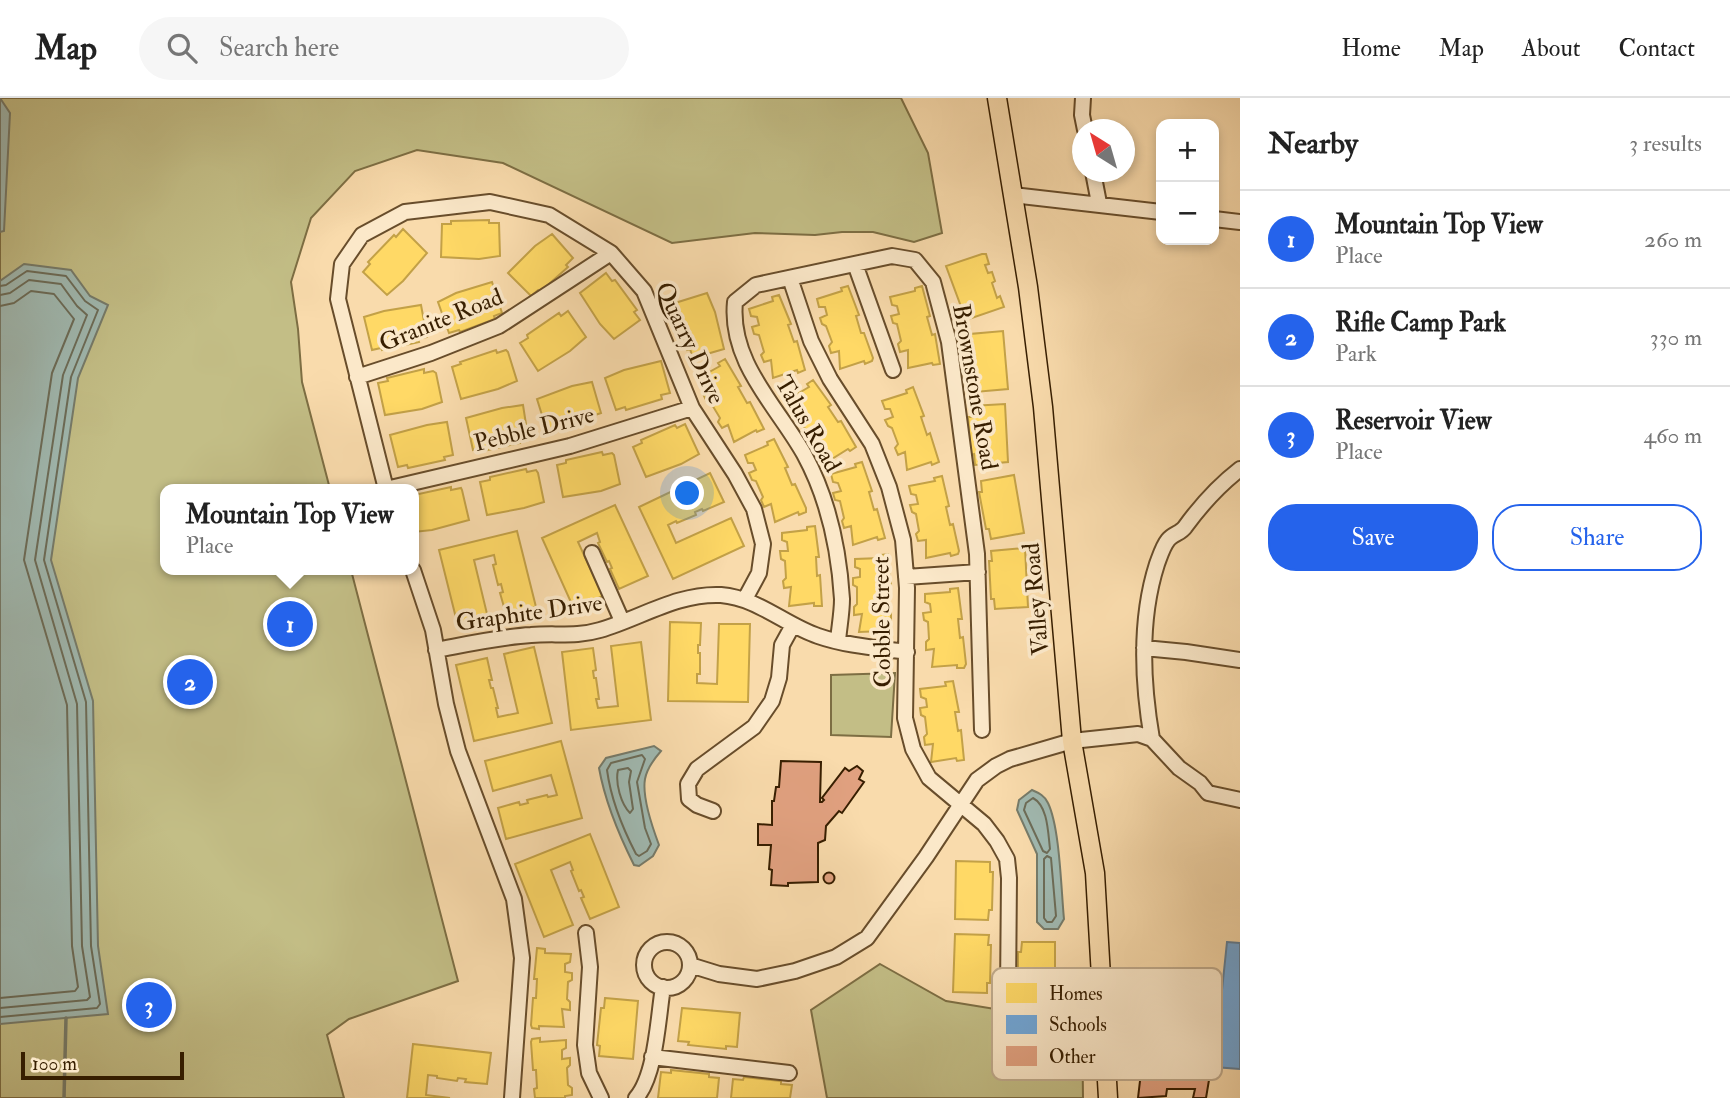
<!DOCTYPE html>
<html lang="en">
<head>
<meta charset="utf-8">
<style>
	body { margin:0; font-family:"IM FELL Double Pica",serif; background:#f6f6f6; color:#222 }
	.controls { position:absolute; right:21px; top:21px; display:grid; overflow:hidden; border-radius:14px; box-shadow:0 4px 10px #0003 }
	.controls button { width:63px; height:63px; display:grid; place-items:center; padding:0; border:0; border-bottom:2px solid #e0e0e0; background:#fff; color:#222; font:35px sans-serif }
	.compass { position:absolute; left:1072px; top:21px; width:63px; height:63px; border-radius:50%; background:#fff; box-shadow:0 4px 10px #0003; rotate:323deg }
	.scale { position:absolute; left:21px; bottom:18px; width:163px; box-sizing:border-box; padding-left:7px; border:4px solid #371e00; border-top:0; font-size:19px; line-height:24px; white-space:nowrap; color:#371e00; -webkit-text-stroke:5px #fbe8c9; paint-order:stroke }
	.you { position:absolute; left:688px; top:396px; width:24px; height:24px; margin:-18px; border:5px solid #fff; border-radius:50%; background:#1a73e8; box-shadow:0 0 0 10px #1a73e833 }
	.badge { display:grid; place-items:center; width:46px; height:46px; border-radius:50%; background:#2563eb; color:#fff; font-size:23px; font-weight:700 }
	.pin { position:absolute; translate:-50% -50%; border:4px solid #fff; box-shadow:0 2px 7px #0006 }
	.popup { position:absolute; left:160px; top:386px; width:259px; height:91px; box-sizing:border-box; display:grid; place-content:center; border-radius:14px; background:#fff; filter:drop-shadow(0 2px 5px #0005); font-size:23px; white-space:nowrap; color:#767676 }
	.popup b { font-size:26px; color:#222 }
	.popup::after { content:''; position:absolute; left:50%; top:100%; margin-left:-14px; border:14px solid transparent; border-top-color:#fff }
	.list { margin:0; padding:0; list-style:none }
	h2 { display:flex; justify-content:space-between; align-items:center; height:91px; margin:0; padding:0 28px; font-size:30px }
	h2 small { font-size:23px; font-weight:400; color:#767676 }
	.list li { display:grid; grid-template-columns:46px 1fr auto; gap:21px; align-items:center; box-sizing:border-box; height:98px; padding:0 28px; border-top:2px solid #e0e0e0 }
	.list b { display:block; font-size:26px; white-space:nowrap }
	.list p { margin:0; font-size:23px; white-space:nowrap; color:#767676 }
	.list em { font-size:23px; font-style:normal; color:#767676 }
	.actions { display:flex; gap:14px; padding:21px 28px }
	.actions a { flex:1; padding:16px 0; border:2px solid #2563eb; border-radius:28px; text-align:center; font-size:24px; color:#2563eb }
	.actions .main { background:#2563eb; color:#fff }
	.icon { flex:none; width:38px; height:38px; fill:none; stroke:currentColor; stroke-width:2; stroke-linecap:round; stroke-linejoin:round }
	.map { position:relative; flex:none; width:1240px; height:1000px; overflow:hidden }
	header { display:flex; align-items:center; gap:42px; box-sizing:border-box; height:98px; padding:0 35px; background:#fff; border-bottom:2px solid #e0e0e0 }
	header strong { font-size:33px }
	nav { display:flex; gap:38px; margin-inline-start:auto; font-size:24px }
	.search { width:490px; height:63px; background:#f6f6f6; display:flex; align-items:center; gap:18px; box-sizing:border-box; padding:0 24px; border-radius:38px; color:#767676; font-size:26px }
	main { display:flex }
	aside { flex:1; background:#fff }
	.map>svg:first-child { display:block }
	.green { fill:#c3be86; stroke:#7d6e43; stroke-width:2 }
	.water { fill:#a0b9b1; stroke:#767b6a; stroke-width:2 }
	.homes { fill:#ffd966; stroke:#c3a147; stroke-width:2 }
	.schools { fill:#6fa8dc; stroke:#5e7f9a; stroke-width:2 }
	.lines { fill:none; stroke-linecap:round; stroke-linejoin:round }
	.shore { stroke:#6c6c58; stroke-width:2 }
	.stream { stroke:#767b6a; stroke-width:3.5 }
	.building { fill:#e1a180; stroke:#371e00; stroke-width:2 }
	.minor-casing { stroke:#684d2b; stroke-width:18 }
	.major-casing { stroke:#371e00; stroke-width:21 }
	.minor { stroke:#fbe8c9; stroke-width:14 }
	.major { stroke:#f9dbac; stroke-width:18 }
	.labels { text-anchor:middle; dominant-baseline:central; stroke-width:7; stroke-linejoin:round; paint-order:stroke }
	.street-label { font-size:24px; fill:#371e00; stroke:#fbe8c9 }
	.key { fill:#fbe8c9; stroke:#c0ab8d; stroke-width:2 }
	.key-label { font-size:19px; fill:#371e00 }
</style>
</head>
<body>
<header>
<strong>Map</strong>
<div class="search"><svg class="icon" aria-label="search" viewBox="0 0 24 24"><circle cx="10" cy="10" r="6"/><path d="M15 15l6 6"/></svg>Search here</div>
<nav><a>Home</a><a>Map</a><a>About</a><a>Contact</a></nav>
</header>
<main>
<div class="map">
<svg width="1240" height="1000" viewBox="0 0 1240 1000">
	<rect width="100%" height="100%" fill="#f9dbac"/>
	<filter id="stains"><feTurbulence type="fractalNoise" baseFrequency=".00286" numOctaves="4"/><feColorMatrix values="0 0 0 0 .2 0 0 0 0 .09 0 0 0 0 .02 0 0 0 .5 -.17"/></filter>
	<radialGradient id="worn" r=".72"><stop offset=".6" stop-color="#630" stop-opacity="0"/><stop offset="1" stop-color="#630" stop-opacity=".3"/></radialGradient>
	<path class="green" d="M 0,0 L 901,0 L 928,55 L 942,135 L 914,144 L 873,134 L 842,134 L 815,137 L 755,135 L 672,145 L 503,65 L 417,52 L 355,73 L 311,120 L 291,184 L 298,231 L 302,284 L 330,391 L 166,391 L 166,472 L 351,472 L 458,883 L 349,921 L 327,937 L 344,1000 L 0,1000 Z
		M 895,575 L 891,639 L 831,637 L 831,577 Z
		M 880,866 L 946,903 L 1019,915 L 1082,916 L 1083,1000 L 827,1000 L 811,912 Z"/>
	<path class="water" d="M 0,0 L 10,15 L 4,133 L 0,134 Z
		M 24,166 L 71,172 L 90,198 L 108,207 L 78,280 L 51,462 L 93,603 L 98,848 L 108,916 L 0,926 L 0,183 Z
		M 654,648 L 661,653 C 654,661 647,670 645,681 C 642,698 653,731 659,747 L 653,758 L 639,768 L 634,767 C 618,735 605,704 599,670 L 606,660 Z
		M 1032,692 C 1039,695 1045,698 1048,705 C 1060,730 1061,791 1064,821 L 1058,831 L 1044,831 L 1037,824 L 1037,756 L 1017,712 L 1019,702 Z"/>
	<path class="homes" d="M 489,122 L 489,125 L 499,125 L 500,158 L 479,161 L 441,159 L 442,126 L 451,126 L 451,123 Z
		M 403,131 L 427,155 L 403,183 L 387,197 L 363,174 L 370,166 L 368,164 L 394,137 L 396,139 Z
		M 552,136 L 573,160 L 566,167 L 568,169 L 540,194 L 538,192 L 531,198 L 508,175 L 535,148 Z
		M 982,156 L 986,156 L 989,166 L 985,167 L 988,175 L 992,174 L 995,183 L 992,185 L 997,200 L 1000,198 L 1004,209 L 966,222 L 946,168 Z
		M 606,175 L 612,183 L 615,182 L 637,212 L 634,214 L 640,222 L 614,241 L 600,226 L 580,195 Z
		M 492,184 L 502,215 L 494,218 L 495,221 L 460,234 L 459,232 L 449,235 L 438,204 L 456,195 Z
		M 848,188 L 859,217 L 856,218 L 861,235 L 864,235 L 873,260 L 872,263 L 865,266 L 864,263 L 840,271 L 839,253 L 831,255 L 829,248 L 832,244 L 826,228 L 822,226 L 820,220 L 827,217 L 825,209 L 819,209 L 817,201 L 842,193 L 841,190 Z
		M 922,188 L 930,218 L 927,219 L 932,237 L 935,236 L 940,266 L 933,267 L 932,265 L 908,270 L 908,252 L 900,254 L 898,246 L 901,243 L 897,226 L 893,225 L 891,218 L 899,216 L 897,208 L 892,207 L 890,199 L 915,193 L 915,190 Z
		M 707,195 L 715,214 L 724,251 L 693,260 L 690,251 L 687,252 L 676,216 L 678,215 L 675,205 Z
		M 779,197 L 791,226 L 788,227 L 794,244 L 797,243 L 805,272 L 798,275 L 797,272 L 773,280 L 771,262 L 764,264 L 761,257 L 764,254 L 759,237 L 754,236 L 752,229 L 759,227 L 757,219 L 751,218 L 749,211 L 773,203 L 772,199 Z
		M 421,207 L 427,239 L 418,241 L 419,244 L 382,252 L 381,250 L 372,252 L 364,219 L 384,213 Z
		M 568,213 L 586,239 L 570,253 L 538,273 L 520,245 L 528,240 L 527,237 L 559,215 L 561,218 Z
		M 1003,233 L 1008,291 L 975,294 L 974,284 L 971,284 L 968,246 L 971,246 L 970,236 Z
		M 496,252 L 497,255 L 506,252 L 508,254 L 517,283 L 498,291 L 461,301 L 452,269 L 461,266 L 460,264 Z
		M 725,261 L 741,288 L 738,289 L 747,305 L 750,304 L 764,331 L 757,334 L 756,332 L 734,344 L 728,327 L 722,330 L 718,324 L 720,320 L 711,305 L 707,304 L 704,298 L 710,295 L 706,287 L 701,288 L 697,281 L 720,268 L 718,265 Z
		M 661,263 L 670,295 L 661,297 L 662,301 L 626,312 L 625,309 L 616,312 L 605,280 L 624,272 Z
		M 424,271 L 424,275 L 433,273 L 436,275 L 442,304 L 422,311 L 385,317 L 378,285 L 388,283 L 387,280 Z
		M 813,282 L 831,307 L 828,309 L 838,324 L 841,323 L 856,349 L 850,353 L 848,351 L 827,364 L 820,347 L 814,351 L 810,345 L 811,340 L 802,326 L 798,326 L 794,320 L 800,316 L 796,308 L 791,309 L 787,302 L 809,289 L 807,286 Z
		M 592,284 L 601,315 L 592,318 L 593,321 L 557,332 L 556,330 L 547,333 L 537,301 L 572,288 Z
		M 913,289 L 924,318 L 921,319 L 927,337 L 930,335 L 939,364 L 932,367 L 931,364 L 907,372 L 905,354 L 898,357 L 895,350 L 898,346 L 892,330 L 888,328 L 885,322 L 893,319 L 890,311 L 885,311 L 882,303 L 907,295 L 906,292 Z
		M 1005,306 L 1008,364 L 975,367 L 974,356 L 971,357 L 968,319 L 972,319 L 971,308 Z
		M 523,307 L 528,339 L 519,341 L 520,345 L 483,353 L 483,350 L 473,352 L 466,320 L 502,310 Z
		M 447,324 L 453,357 L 444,359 L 445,362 L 408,370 L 407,367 L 398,369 L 390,337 L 427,327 Z
		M 685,326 L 699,356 L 681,366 L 646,379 L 633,349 L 642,345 L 641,342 L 675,327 L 677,330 Z
		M 774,341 L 788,369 L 785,370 L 792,387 L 795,386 L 806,410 L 806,414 L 799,417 L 798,414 L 775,424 L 771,406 L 764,409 L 761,402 L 763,399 L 756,383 L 752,382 L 749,375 L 756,372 L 753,365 L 748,365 L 745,357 L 768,347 L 767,344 Z
		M 602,354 L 603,357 L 612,355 L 614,357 L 620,386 L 601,393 L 563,399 L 557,367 L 566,365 L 566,362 Z
		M 862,364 L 872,393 L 869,394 L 874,412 L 877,411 L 885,440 L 878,442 L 877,439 L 853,447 L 851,428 L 844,430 L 842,423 L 844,420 L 840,403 L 835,402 L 833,395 L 841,393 L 838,385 L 833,384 L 831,376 L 856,369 L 855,366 Z
		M 526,371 L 527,374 L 536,372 L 538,375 L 544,404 L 524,410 L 487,417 L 480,384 L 490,382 L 490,379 Z
		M 710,375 L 724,404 L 703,413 L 702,411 L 695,414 L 696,417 L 677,425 L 676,423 L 668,427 L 676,445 L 731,420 L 744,448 L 673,481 L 639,409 Z
		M 1014,377 L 1024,435 L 991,441 L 989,431 L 986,431 L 979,394 L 982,394 L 981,383 Z
		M 942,378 L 949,408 L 946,409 L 950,427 L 953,426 L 959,453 L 958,456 L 951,458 L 950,455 L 926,460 L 926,442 L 918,443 L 916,436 L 919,433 L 916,416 L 912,414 L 910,407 L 918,406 L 916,397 L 911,396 L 909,388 L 935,383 L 934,380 Z
		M 451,389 L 451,392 L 461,390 L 462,392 L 469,422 L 432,432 L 414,434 L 414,397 Z
		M 615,407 L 648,478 L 619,491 L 610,471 L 612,470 L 609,463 L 607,464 L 598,445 L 600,444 L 597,435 L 578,444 L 603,498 L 574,511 L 542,440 Z
		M 815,428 L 819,459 L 816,459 L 817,478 L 820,477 L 822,508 L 814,508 L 814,505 L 789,508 L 791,489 L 784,490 L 783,483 L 786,480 L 785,463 L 781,461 L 780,453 L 788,453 L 787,444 L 782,442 L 782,435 L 807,432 L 807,429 Z
		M 517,433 L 536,509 L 506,516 L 500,495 L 503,494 L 501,486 L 498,487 L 493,467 L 496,466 L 494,457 L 474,462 L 488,520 L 458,528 L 439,452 Z
		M 1025,450 L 1028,509 L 995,511 L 994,501 L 991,501 L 989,463 L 992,463 L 991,453 Z
		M 888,456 L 891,487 L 888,487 L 888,506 L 891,506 L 891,536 L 884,536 L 884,533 L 859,534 L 862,516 L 854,517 L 854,509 L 857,506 L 857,489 L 853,487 L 853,480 L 860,479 L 860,471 L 855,469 L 855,461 L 881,460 L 880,457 Z
		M 958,490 L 962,521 L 958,521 L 960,540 L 963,539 L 966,566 L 964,570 L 957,570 L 957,567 L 932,569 L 934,551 L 926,552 L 926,544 L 929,541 L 928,524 L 924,522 L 923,515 L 931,514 L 930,506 L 925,504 L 925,496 L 950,494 L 950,491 Z
		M 670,524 L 701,525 L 700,547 L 698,547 L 698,555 L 700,555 L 700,576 L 697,576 L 697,585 L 717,586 L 719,526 L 750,526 L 748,604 L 668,603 Z
		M 641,544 L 651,622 L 571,632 L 562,554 L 593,550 L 596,572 L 593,573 L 594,580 L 596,580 L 599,601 L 596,601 L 598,610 L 618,608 L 611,548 Z
		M 534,549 L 552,625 L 474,643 L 456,567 L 487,560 L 492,582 L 489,582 L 491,590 L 493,590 L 498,610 L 496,610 L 498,619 L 518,615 L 504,556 Z
		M 953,583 L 959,614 L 955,614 L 958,633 L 961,632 L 964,662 L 957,663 L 956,660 L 931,664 L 933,646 L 925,647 L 924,639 L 927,636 L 925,619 L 921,617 L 920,610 L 927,609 L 926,601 L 921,599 L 920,591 L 946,588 L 945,584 Z
		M 561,643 L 582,720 L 506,741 L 498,710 L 519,704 L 520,707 L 528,705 L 527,702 L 547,697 L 548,699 L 557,697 L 551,677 L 493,693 L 485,663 Z
		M 590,736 L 619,809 L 590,821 L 581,800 L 584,799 L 581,792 L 579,793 L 571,773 L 573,772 L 570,764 L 551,772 L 573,827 L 544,839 L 515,766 Z
		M 956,763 L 990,764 L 990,774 L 993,774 L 992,812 L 989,812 L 988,822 L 955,821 Z
		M 955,836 L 989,837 L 988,847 L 991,847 L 990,885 L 987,885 L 987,895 L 953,894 Z
		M 1022,844 L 1055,844 L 1055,902 L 1021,902 L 1021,892 L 1018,892 L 1018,854 L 1021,854 Z
		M 537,850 L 545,851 L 545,855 L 571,856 L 570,864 L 565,866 L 565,874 L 572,875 L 572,882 L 568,884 L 567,901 L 570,904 L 570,912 L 562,911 L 564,929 L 539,928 L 539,931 L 532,930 L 531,927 L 533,900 L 536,900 L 537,881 L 534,881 Z
		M 605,900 L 638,903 L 633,961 L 599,958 L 600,948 L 597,947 L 601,910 L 604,910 Z
		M 682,910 L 740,915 L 737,949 L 726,948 L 726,951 L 688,947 L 689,944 L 678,943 Z
		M 540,940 L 540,944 L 566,942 L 566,950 L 562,952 L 562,961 L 570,960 L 570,967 L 567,970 L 568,987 L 572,990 L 572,997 L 565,998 L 565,1000 L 535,1000 L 534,991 L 537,990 L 536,972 L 533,972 L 531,944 L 532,941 Z
		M 413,946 L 491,955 L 487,986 L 465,984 L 466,981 L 458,980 L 457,983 L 437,980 L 437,978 L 428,977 L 426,997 L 450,1000 L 407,1000 Z
		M 671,972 L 709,976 L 709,979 L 719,980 L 717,1000 L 658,1000 L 661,974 L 671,975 Z
		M 744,979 L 781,983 L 781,986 L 792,987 L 790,1000 L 731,1000 L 733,981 L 743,982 Z"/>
	<path class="schools" d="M 1227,844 L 1240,845 L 1240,971 L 1214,969 Z"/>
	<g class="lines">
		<path class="shore" d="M 0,188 L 6,187 L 27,173 L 66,178 L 85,203 L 98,212 L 71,279 L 44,462 L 86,604 L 91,848 L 100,906 L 97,910 L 0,919
			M 0,197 L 10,195 L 29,182 L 61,186 L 77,208 L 87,217 L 63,277 L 35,462 L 77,606 L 82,848 L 90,899 L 87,902 L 0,910
			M 0,208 L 14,205 L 31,193 L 54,196 L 74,221 L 52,275 L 24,462 L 67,607 L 72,848 L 78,889 L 75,893 L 0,900
			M 642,657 L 645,661 L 637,684 L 645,730 L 651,746 L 647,753 L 639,758 L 636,756 C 622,729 611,702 607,672 L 611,665 Z
			M 628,670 L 631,673 L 629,684 L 633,711 L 630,715 C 621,706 615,685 618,672 Z
			M 1033,700 C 1048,708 1048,735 1050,751 L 1047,755 L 1043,753 L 1024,712 L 1026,705 Z
			M 1047,758 L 1051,760 L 1056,818 L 1052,824 L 1047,824 L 1044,820 L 1044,761 Z"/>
		<path class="stream" d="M 64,1000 L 66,920"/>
	</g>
	<path class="building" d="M 781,663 L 821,664 L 820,704 L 822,704 L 824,702 L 822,700 L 845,670 L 849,673 L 857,668 L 863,673 L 859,681 L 864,684 L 842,715 L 839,713 L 826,728 L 825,742 L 818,745 L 818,784 L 788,785 L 788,788 L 771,787 L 772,772 L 769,771 L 771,747 L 758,747 L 758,726 L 772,727 L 772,703 L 774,703 L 776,689 L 779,689 Z
		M823.5 780a5.5 5.5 0 1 1 11 0a5.5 5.5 0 1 1-11 0Z
		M 1142,966 L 1200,974 L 1198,980 L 1209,982 L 1206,1000 L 1193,1000 L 1195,991 L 1167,991 L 1166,998 L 1138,1000 Z"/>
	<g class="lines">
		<defs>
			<path id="minor" d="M 1083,0 L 1082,17 L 1085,32
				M 1093,74 L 1099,105
				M 1013,97 L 1161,114
				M 1214,121 L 1240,124
				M 855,166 L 893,272
				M 790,180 L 811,243 L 830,281 L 872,346 L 889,389 L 903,442 L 907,490 L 905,620 L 913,651 L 929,680 L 984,726 L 997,743 L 1007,761 L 1009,780 L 1008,894
				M 357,279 L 431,255 L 499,228 L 611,155
				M 386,391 L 338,201 L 342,166 L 362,137 L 405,114 L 490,104 L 549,117 L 611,155 L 644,193 L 692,310 L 735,376 L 754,411 L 763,446 L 759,475 L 745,501
				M 386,391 L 570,348 L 692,310
				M 592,455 L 622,523
				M 413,472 L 433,532 L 446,606 L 458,653 L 514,801 L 522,860 L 512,1000
				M 906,479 L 978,474
				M 838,543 C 839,530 842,515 842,501 C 839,452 828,400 804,356 C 777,308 729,264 735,204 L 756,187 L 892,158 L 915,162 L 933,184 L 949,244 L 977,456 L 982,632
				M 1144,550 L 1186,554 L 1240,562
				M 436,552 C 468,546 499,539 531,537 C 554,535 577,539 600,532 C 641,520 677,495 721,497 C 758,500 785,527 818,538 C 847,548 878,550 907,554
				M 1152,641 C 1142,583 1139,522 1157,466 C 1160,458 1163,448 1168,442 C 1173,436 1181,435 1185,429 C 1201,407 1218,388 1240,371
				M 713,713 L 697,707 L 689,701 L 688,686 L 697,671 L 754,629 L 772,603 L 779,580 L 782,547 L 793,527
				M 586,835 L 590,869 L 585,947 L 589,975 L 601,1000
				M644 867a23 23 0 1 1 46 0a23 23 0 1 1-46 0Z
				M 690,867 L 719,876 L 757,881 L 795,873 L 836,859 L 867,840 L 926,759 L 977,682 L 996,668 L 1010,661 L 1072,643 L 1138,636 L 1152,641 L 1179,670 L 1200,685 L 1208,695 L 1240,702
				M 652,959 L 789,975
				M 636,1000 C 656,977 658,920 663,889"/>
			<path id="major" d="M 997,0 L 1028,189 L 1043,309 L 1072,643 L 1095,775 L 1108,1000"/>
		</defs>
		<use href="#minor" class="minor-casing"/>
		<use href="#major" class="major-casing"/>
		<use href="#minor" class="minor"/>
		<use href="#major" class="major"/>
	</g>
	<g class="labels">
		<g class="street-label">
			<text transform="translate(441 222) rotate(-22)">Granite Road</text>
			<text transform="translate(690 245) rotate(65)">Quarry Drive</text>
			<text transform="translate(975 289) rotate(80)">Brownstone Road</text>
			<text transform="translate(808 326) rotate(60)">Talus Road</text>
			<text transform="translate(534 331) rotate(-14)">Pebble Drive</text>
			<text transform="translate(1036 501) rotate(-95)">Valley Road</text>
			<text transform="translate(529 515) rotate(-8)">Graphite Drive</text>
			<text transform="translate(882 524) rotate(-91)">Cobble Street</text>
		</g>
	</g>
	<rect x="992" y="870" width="230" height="112" rx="10" class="key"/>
	<rect x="1006" y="885" width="31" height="20" fill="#ffd966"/>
	<rect x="1006" y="917" width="31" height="19" fill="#6fa8dc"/>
	<rect x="1006" y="948" width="31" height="20" fill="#e1a180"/>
	<g class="key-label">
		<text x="1049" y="902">Homes</text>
		<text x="1049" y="933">Schools</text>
		<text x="1049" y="965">Other</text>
	</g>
	<rect width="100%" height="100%" filter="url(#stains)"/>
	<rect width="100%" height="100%" fill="url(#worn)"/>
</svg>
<div class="controls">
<button>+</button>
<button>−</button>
</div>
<svg class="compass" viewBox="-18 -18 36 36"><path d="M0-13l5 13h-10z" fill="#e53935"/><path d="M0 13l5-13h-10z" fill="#767676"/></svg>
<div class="scale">100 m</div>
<div class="you"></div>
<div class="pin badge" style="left:290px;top:526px">1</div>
<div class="popup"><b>Mountain Top View</b>Place</div>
<div class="pin badge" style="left:190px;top:584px">2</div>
<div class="pin badge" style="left:149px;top:907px">3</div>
</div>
<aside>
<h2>Nearby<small>3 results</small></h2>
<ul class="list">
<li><span class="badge">1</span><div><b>Mountain Top View</b><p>Place</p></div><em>260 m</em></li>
<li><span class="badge">2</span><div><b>Rifle Camp Park</b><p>Park</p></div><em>330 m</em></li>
<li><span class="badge">3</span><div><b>Reservoir View</b><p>Place</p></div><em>460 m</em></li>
</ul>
<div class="actions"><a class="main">Save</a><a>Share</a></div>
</aside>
</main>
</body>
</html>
